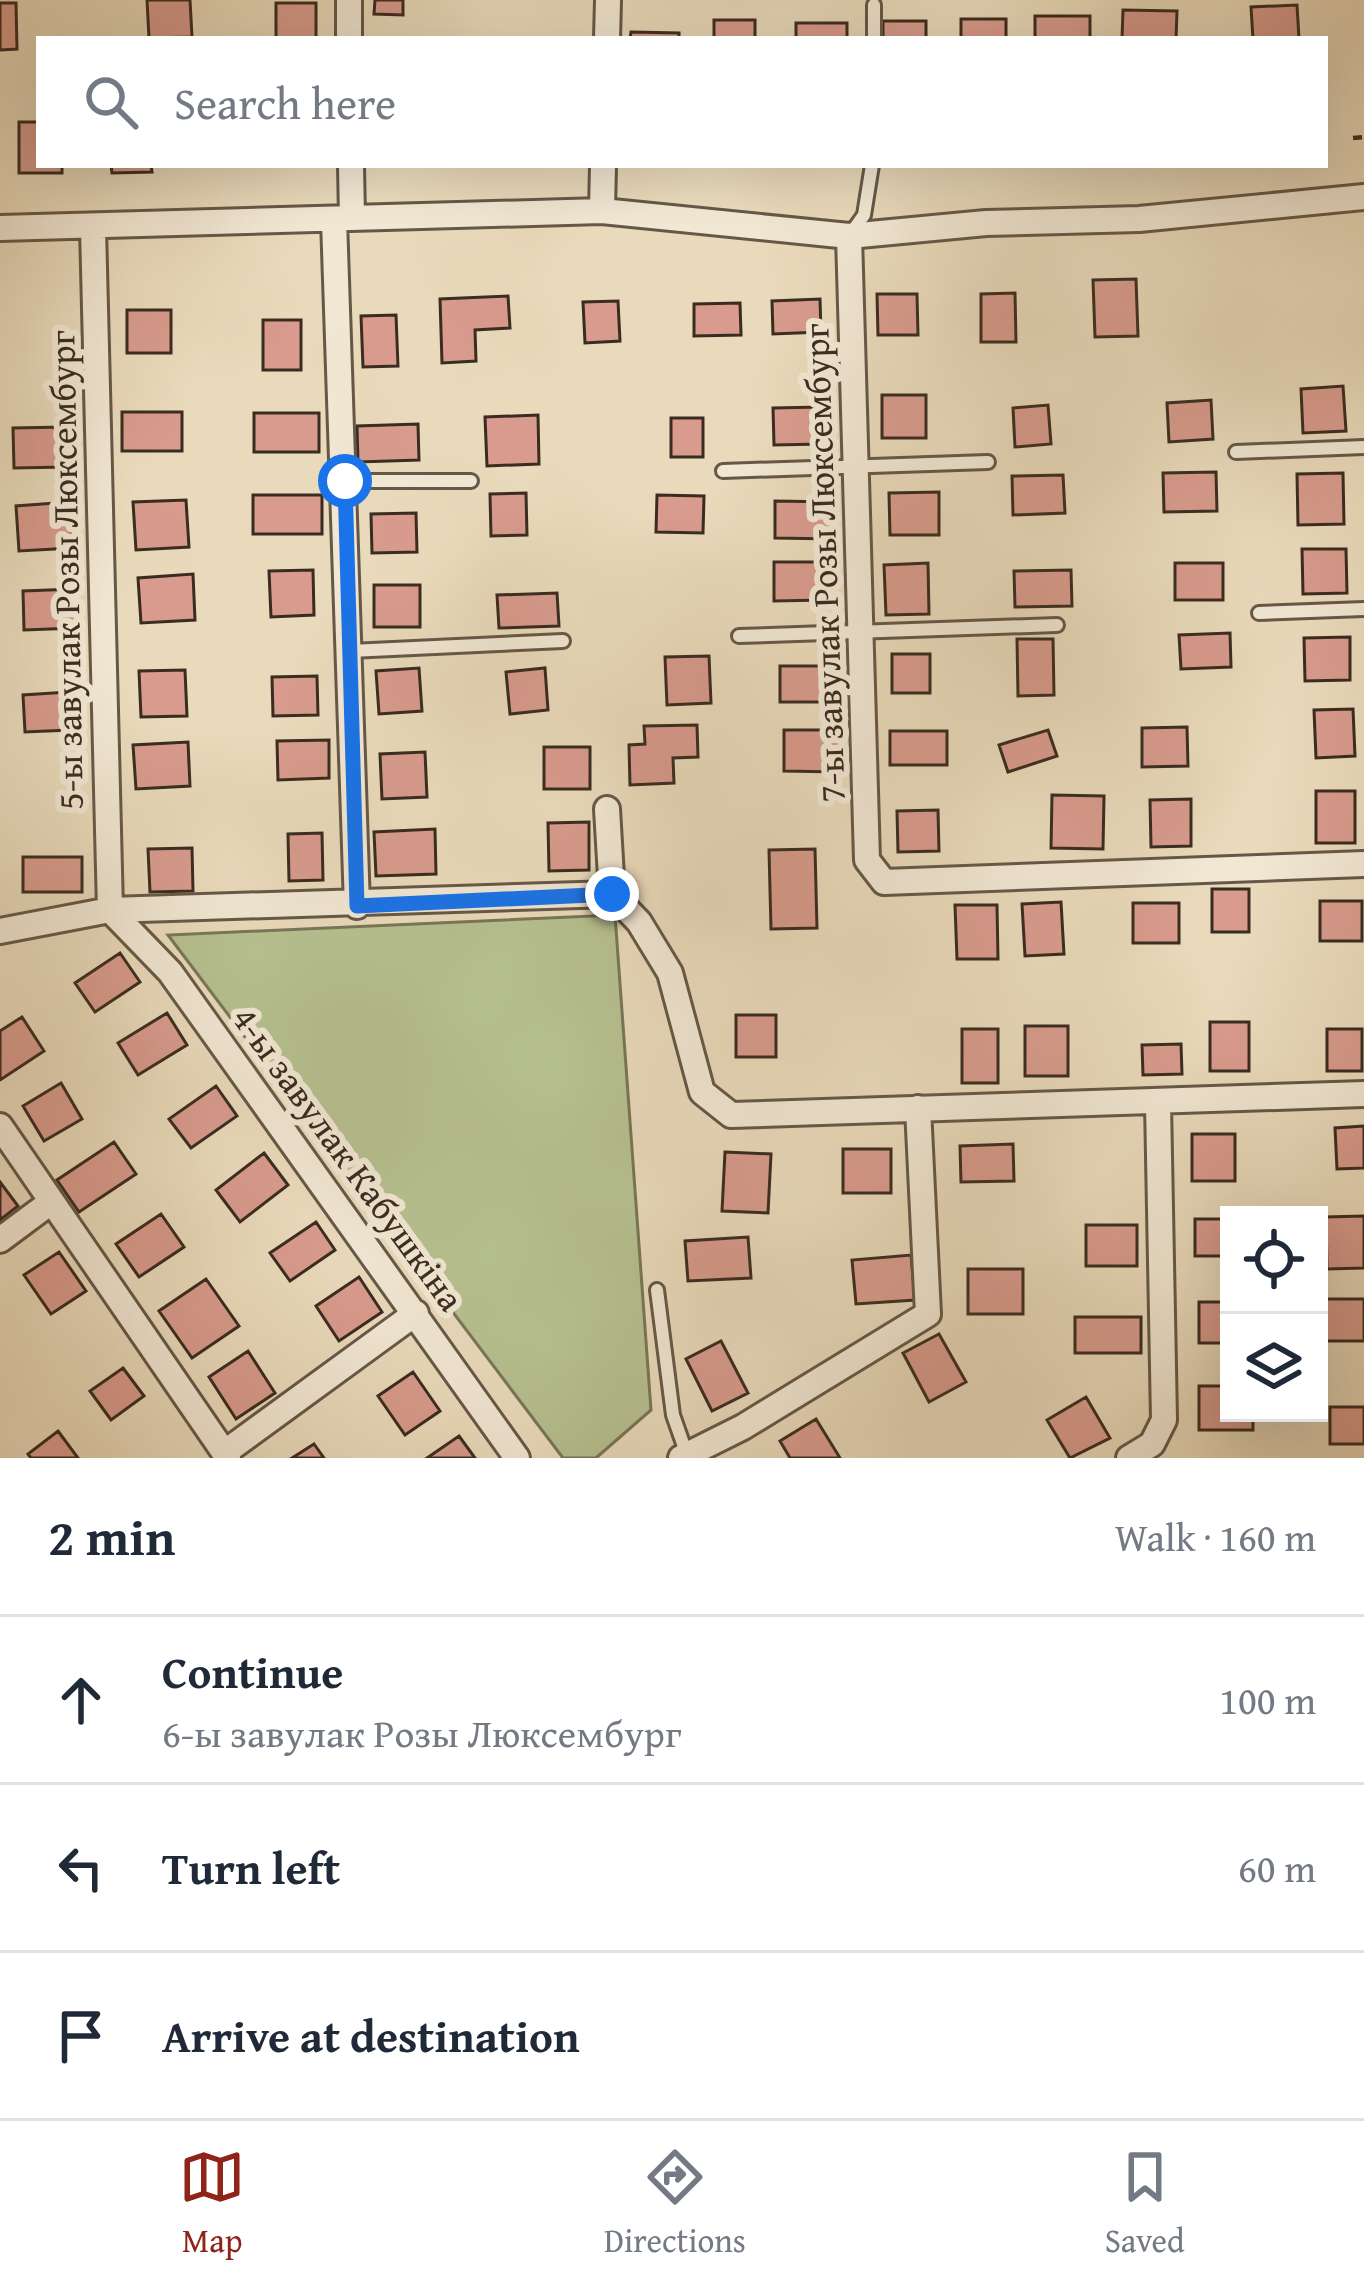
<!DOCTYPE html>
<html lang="en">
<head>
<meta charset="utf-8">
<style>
	body { margin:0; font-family:"Gentium Book Plus",serif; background:#f2f2f3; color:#1f2937 }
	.controls { position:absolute; right:36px; bottom:36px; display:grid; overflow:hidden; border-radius:0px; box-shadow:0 12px 48px #0002 }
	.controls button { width:108px; height:108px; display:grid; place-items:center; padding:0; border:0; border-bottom:3px solid #e0e1e3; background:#fff; color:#1f2937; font:60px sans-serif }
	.stop { position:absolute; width:36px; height:36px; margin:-27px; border:9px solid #1a73e8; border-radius:50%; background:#fff }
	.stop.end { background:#1a73e8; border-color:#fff; box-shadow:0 3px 12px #0008 }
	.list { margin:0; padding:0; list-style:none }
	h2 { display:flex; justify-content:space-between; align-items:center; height:156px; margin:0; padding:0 48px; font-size:51px }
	h2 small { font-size:39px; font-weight:400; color:#747a83 }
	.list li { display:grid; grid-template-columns:78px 1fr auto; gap:36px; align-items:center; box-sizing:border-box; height:168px; padding:0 48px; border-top:3px solid #e0e1e3 }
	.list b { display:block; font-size:45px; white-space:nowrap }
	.list p { margin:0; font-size:39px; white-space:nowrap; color:#747a83 }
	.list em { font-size:39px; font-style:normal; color:#747a83 }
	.icon { flex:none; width:66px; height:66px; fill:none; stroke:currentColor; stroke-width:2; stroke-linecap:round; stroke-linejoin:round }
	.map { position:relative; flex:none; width:1364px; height:1458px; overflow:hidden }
	.search { position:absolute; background:#fff; box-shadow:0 12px 48px #0002; left:36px; right:36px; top:36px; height:132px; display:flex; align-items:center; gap:30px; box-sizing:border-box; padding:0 42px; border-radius:0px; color:#747a83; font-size:45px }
	.sheet { height:660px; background:#fff }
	nav { display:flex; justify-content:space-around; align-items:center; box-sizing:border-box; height:168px; border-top:3px solid #e0e1e3; background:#fff; font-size:33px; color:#747a83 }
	nav a { display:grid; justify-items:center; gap:6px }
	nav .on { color:#8f2418 }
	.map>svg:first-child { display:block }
	.green { fill:#b6c090; stroke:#787658; stroke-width:3 }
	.building { fill:#d89b8d; stroke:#3a2c20; stroke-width:3 }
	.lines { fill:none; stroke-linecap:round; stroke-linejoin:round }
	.lane-casing { stroke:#665847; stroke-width:18 }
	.street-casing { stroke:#665847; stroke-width:30 }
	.path { stroke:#3a2c20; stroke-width:4.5; stroke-dasharray:9 6; stroke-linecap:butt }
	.lane { stroke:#f1e7d3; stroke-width:12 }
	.street { stroke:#f1e7d3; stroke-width:24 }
	.route { stroke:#1a73e8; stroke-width:15 }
	.labels { text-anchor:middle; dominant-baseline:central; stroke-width:12; stroke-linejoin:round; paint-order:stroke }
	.street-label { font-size:36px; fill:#3a2c20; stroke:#f1e7d3 }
</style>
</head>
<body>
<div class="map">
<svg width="1364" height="1458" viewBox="0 0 1364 1458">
	<rect width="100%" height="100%" fill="#e9dabb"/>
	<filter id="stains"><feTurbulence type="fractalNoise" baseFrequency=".00167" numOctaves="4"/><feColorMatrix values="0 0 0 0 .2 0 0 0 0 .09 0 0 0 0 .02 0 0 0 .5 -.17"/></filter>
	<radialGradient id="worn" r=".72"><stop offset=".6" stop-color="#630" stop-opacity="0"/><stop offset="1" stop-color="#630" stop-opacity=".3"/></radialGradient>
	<path class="green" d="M 615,915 L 651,1410 L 596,1458 L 563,1458 L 168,935 Z"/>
	<path class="building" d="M 147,0 L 190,0 L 192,37 L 149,38 Z
		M 375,0 L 403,0 L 403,15 L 374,14 Z
		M 0,3 L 16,3 L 17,49 L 0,50 Z
		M 276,3 L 316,3 L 316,39 L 276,39 Z
		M 1297,5 L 1299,39 L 1253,39 L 1251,7 Z
		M 1123,10 L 1177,11 L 1176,39 L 1122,39 Z
		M 1035,16 L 1090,16 L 1090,39 L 1035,39 Z
		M 961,19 L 1006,19 L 1006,39 L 961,39 Z
		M 714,20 L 755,20 L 755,39 L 714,39 Z
		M 883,21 L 926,21 L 926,39 L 883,39 Z
		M 796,23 L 847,23 L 847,39 L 796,39 Z
		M 631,32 L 679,33 L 679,39 L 630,39 Z
		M 19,122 L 39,122 L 39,165 L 62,165 L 62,173 L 19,173 Z
		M 111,165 L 151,165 L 152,172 L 112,173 Z
		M 1136,279 L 1138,336 L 1095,337 L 1093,280 Z
		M 1015,293 L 1016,342 L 981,342 L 981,294 Z
		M 877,294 L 917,294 L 918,335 L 878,335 Z
		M 508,296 L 510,328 L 475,330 L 476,361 L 442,363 L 440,299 Z
		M 820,299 L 821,332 L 773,334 L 772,301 Z
		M 618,301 L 620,341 L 585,343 L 583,302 Z
		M 740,303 L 741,335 L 694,336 L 694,304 Z
		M 127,310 L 171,310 L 171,353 L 127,353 Z
		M 396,315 L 398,366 L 363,367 L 361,316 Z
		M 263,320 L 301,320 L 301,370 L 263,370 Z
		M 1343,386 L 1346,431 L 1303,433 L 1301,389 Z
		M 882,395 L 926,395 L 926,438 L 882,438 Z
		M 1211,400 L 1213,439 L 1169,442 L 1167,403 Z
		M 1048,405 L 1051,444 L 1015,447 L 1013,408 Z
		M 822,407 L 822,444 L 774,445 L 773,408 Z
		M 122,412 L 182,412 L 182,451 L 122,451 Z
		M 254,413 L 319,413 L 319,452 L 254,452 Z
		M 538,415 L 539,464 L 487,466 L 485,417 Z
		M 671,418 L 703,418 L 703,457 L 671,457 Z
		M 418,424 L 419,460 L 358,462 L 357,426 Z
		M 65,427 L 66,467 L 14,468 L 13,428 Z
		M 1216,472 L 1217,511 L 1164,512 L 1163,473 Z
		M 1343,473 L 1344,524 L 1298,525 L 1297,474 Z
		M 1063,475 L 1065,513 L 1013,515 L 1012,476 Z
		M 939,492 L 939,535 L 890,535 L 889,493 Z
		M 526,493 L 527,535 L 491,536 L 490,494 Z
		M 253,495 L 322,495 L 322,534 L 253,534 Z
		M 657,495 L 704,496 L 703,533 L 656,532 Z
		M 186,500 L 189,547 L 136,550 L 133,502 Z
		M 775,501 L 834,502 L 834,539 L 775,538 Z
		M 69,502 L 72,548 L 19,551 L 16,506 Z
		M 416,513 L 417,552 L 372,553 L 371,514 Z
		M 1302,549 L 1346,549 L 1347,593 L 1303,594 Z
		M 774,562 L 824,562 L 824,600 L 774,601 Z
		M 928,563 L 929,614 L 886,615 L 884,565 Z
		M 1175,563 L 1223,563 L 1223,600 L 1175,600 Z
		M 313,570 L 314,615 L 271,617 L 269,571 Z
		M 1071,570 L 1072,606 L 1015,607 L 1014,571 Z
		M 193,574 L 195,620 L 141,623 L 138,578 Z
		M 374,585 L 420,585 L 420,627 L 374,627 Z
		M 75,589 L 76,628 L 24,630 L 23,591 Z
		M 557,593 L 559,626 L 499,628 L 497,595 Z
		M 1230,633 L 1231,667 L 1181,669 L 1179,635 Z
		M 1350,637 L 1350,680 L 1305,681 L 1304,638 Z
		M 1017,639 L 1053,639 L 1054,695 L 1018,696 Z
		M 892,654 L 930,654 L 930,693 L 892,693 Z
		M 709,656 L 711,703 L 667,705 L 665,657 Z
		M 780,666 L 830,666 L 830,702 L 780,702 Z
		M 419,668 L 422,711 L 379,714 L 376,671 Z
		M 545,668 L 548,710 L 510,714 L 506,672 Z
		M 185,670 L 187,716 L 141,717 L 139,671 Z
		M 317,676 L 318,715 L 273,716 L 272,677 Z
		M 68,692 L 70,730 L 25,732 L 23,695 Z
		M 1353,709 L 1355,756 L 1316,758 L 1314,710 Z
		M 697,725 L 698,757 L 673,758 L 674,783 L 630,785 L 629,745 L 645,744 L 644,726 Z
		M 1187,727 L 1188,766 L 1142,767 L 1142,728 Z
		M 784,730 L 839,730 L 838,772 L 784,771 Z
		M 1048,730 L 1057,756 L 1008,772 L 999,745 Z
		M 890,731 L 947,731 L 947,765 L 890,765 Z
		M 329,740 L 329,778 L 278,780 L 277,741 Z
		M 188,742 L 190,786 L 136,789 L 133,745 Z
		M 544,747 L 590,747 L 590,789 L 544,789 Z
		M 425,752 L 427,797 L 382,799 L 380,754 Z
		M 1316,791 L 1355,791 L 1355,843 L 1316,843 Z
		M 1052,795 L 1104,796 L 1103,849 L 1051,848 Z
		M 1191,799 L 1191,846 L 1151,847 L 1150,800 Z
		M 938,810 L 939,851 L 898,852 L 897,811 Z
		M 589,822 L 589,870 L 549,871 L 548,823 Z
		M 435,829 L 436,874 L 376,876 L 374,832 Z
		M 322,833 L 323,880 L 289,881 L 288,834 Z
		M 192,848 L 193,891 L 150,892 L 148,849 Z
		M 815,849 L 817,928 L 771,929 L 769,850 Z
		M 23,857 L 82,857 L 82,892 L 23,892 Z
		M 1212,889 L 1249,889 L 1249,932 L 1212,932 Z
		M 1320,901 L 1362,901 L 1362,941 L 1320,941 Z
		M 1061,902 L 1064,954 L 1025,956 L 1022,904 Z
		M 1133,903 L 1179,903 L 1179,943 L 1133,943 Z
		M 955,905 L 997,905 L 998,959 L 957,959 Z
		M 120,953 L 140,982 L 95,1012 L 75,983 Z
		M 167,1013 L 187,1045 L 138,1075 L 118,1043 Z
		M 736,1015 L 776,1015 L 776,1057 L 736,1057 Z
		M 22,1017 L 44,1051 L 0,1080 L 0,1031 Z
		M 1210,1022 L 1249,1022 L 1249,1071 L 1210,1071 Z
		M 1025,1026 L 1068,1026 L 1068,1076 L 1025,1076 Z
		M 962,1029 L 998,1029 L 998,1083 L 962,1083 Z
		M 1327,1029 L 1362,1029 L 1362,1071 L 1327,1071 Z
		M 1181,1044 L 1182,1074 L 1143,1075 L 1142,1045 Z
		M 61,1083 L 82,1119 L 44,1141 L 23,1106 Z
		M 216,1086 L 237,1116 L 191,1148 L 169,1119 Z
		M 1364,1126 L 1364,1168 L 1337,1169 L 1335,1128 Z
		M 1192,1134 L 1235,1134 L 1235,1181 L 1192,1181 Z
		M 114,1142 L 136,1174 L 79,1212 L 57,1180 Z
		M 1013,1144 L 1014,1181 L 961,1182 L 960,1146 Z
		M 843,1149 L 891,1149 L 891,1193 L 843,1193 Z
		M 725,1152 L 771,1154 L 768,1213 L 722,1211 Z
		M 264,1153 L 288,1185 L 240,1222 L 216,1190 Z
		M 0,1182 L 18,1206 L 0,1220 Z
		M 161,1214 L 184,1247 L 139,1277 L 116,1244 Z
		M 1364,1216 L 1364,1268 L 1327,1269 L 1326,1217 Z
		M 1195,1219 L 1229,1219 L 1229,1256 L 1195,1256 Z
		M 316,1222 L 335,1250 L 290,1281 L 270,1253 Z
		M 1086,1225 L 1137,1225 L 1137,1266 L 1086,1266 Z
		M 748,1237 L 751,1278 L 688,1281 L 685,1241 Z
		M 59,1252 L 86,1291 L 51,1314 L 24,1275 Z
		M 911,1255 L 915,1300 L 856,1304 L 852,1260 Z
		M 968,1269 L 1023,1269 L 1023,1314 L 968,1314 Z
		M 359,1277 L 382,1312 L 339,1341 L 316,1306 Z
		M 206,1279 L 239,1326 L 192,1358 L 159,1311 Z
		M 1325,1299 L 1364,1299 L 1364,1341 L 1325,1341 Z
		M 1199,1302 L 1229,1302 L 1229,1343 L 1199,1343 Z
		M 1075,1317 L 1141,1317 L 1141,1353 L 1075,1353 Z
		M 939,1334 L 966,1382 L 929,1402 L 903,1353 Z
		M 721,1341 L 748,1393 L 712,1411 L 686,1359 Z
		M 248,1351 L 275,1393 L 236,1419 L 209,1377 Z
		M 123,1368 L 144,1396 L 111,1420 L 90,1391 Z
		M 413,1372 L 440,1411 L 405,1435 L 378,1396 Z
		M 1199,1386 L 1229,1386 L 1229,1413 L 1253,1413 L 1253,1430 L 1199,1430 Z
		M 1086,1397 L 1110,1438 L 1070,1458 L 1047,1420 Z
		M 1330,1407 L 1364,1407 L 1364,1444 L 1330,1444 Z
		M 816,1419 L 840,1458 L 790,1458 L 780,1441 Z
		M 58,1431 L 78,1458 L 31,1458 L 28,1454 Z
		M 459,1436 L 475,1458 L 427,1458 Z
		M 314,1444 L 324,1458 L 292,1458 Z"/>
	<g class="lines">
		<defs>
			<path id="lane" d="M 874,39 L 874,5
				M 849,236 L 864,215 L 872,165
				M 1236,452 L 1364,447
				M 723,471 L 988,462
				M 345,481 L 471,481
				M 1259,613 L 1364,609
				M 739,636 L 1057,625
				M 350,651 L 563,641
				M 657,1290 L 673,1415 L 687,1455"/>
			<path id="street" d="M 349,0 L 349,39
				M 607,39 L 608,0
				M 351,165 L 352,218
				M 602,211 L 603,165
				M 334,220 L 357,906
				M 0,228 L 602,211 L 849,236 L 986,223 L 1139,219 L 1364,197
				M 93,228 L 110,910
				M 849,236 L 867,860 L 884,882 L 1364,864
				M 612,894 L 639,922 L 670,973 L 702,1092 L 731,1115 L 1364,1094
				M 110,910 L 170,972 L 517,1458
				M 0,931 L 110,910 L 612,894 L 607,809
				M 0,1126 L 228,1458
				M 0,1240 L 51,1202
				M 224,1453 L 416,1313
				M 681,1458 L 743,1427 L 928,1314 L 918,1108
				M 1129,1458 L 1152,1444 L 1164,1420 L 1158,1103"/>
		</defs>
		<use href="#lane" class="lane-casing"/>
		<use href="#street" class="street-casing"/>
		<path class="path" d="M 1353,138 L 1364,137"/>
		<use href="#lane" class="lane"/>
		<use href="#street" class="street"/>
	</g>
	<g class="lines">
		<path class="route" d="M 345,481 L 357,906 L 612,894"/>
	</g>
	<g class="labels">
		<g class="street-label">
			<text transform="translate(823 563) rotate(-92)">7-ы завулак Розы Люксембург</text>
			<text transform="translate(65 570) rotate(-91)">5-ы завулак Розы Люксембург</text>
			<text transform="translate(349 1158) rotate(54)">4-ы завулак Кабушкіна</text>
		</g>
	</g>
	<rect width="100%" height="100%" filter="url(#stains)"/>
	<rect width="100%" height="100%" fill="url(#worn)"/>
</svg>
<div class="controls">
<button><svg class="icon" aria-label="locate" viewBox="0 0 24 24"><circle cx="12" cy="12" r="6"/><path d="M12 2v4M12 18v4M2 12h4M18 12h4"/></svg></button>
<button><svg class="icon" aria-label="layers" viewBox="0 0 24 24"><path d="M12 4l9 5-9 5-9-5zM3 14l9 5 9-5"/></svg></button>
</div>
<div class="stop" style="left:345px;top:481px"></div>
<div class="stop end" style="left:612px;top:894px"></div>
<div class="search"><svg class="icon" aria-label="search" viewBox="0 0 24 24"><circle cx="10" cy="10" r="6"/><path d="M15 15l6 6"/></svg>Search here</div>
</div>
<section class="sheet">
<h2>2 min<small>Walk · 160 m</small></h2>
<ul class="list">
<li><svg class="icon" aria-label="ahead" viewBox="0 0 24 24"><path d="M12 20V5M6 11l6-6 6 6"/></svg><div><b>Continue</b><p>6-ы завулак Розы Люксембург</p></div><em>100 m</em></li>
<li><svg class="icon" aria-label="left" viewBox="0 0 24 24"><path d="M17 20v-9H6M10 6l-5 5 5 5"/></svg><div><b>Turn left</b></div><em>60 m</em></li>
<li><svg class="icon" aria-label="arrive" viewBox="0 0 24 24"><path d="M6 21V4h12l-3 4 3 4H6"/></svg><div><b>Arrive at destination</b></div></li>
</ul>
</section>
<nav>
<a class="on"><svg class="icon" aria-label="map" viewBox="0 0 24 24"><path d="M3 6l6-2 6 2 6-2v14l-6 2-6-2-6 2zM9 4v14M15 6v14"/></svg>Map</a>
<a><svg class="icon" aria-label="directions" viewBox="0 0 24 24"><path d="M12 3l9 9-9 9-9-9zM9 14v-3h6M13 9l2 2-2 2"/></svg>Directions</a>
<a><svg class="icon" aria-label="saved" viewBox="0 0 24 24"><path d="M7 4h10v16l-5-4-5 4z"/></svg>Saved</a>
</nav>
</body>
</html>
